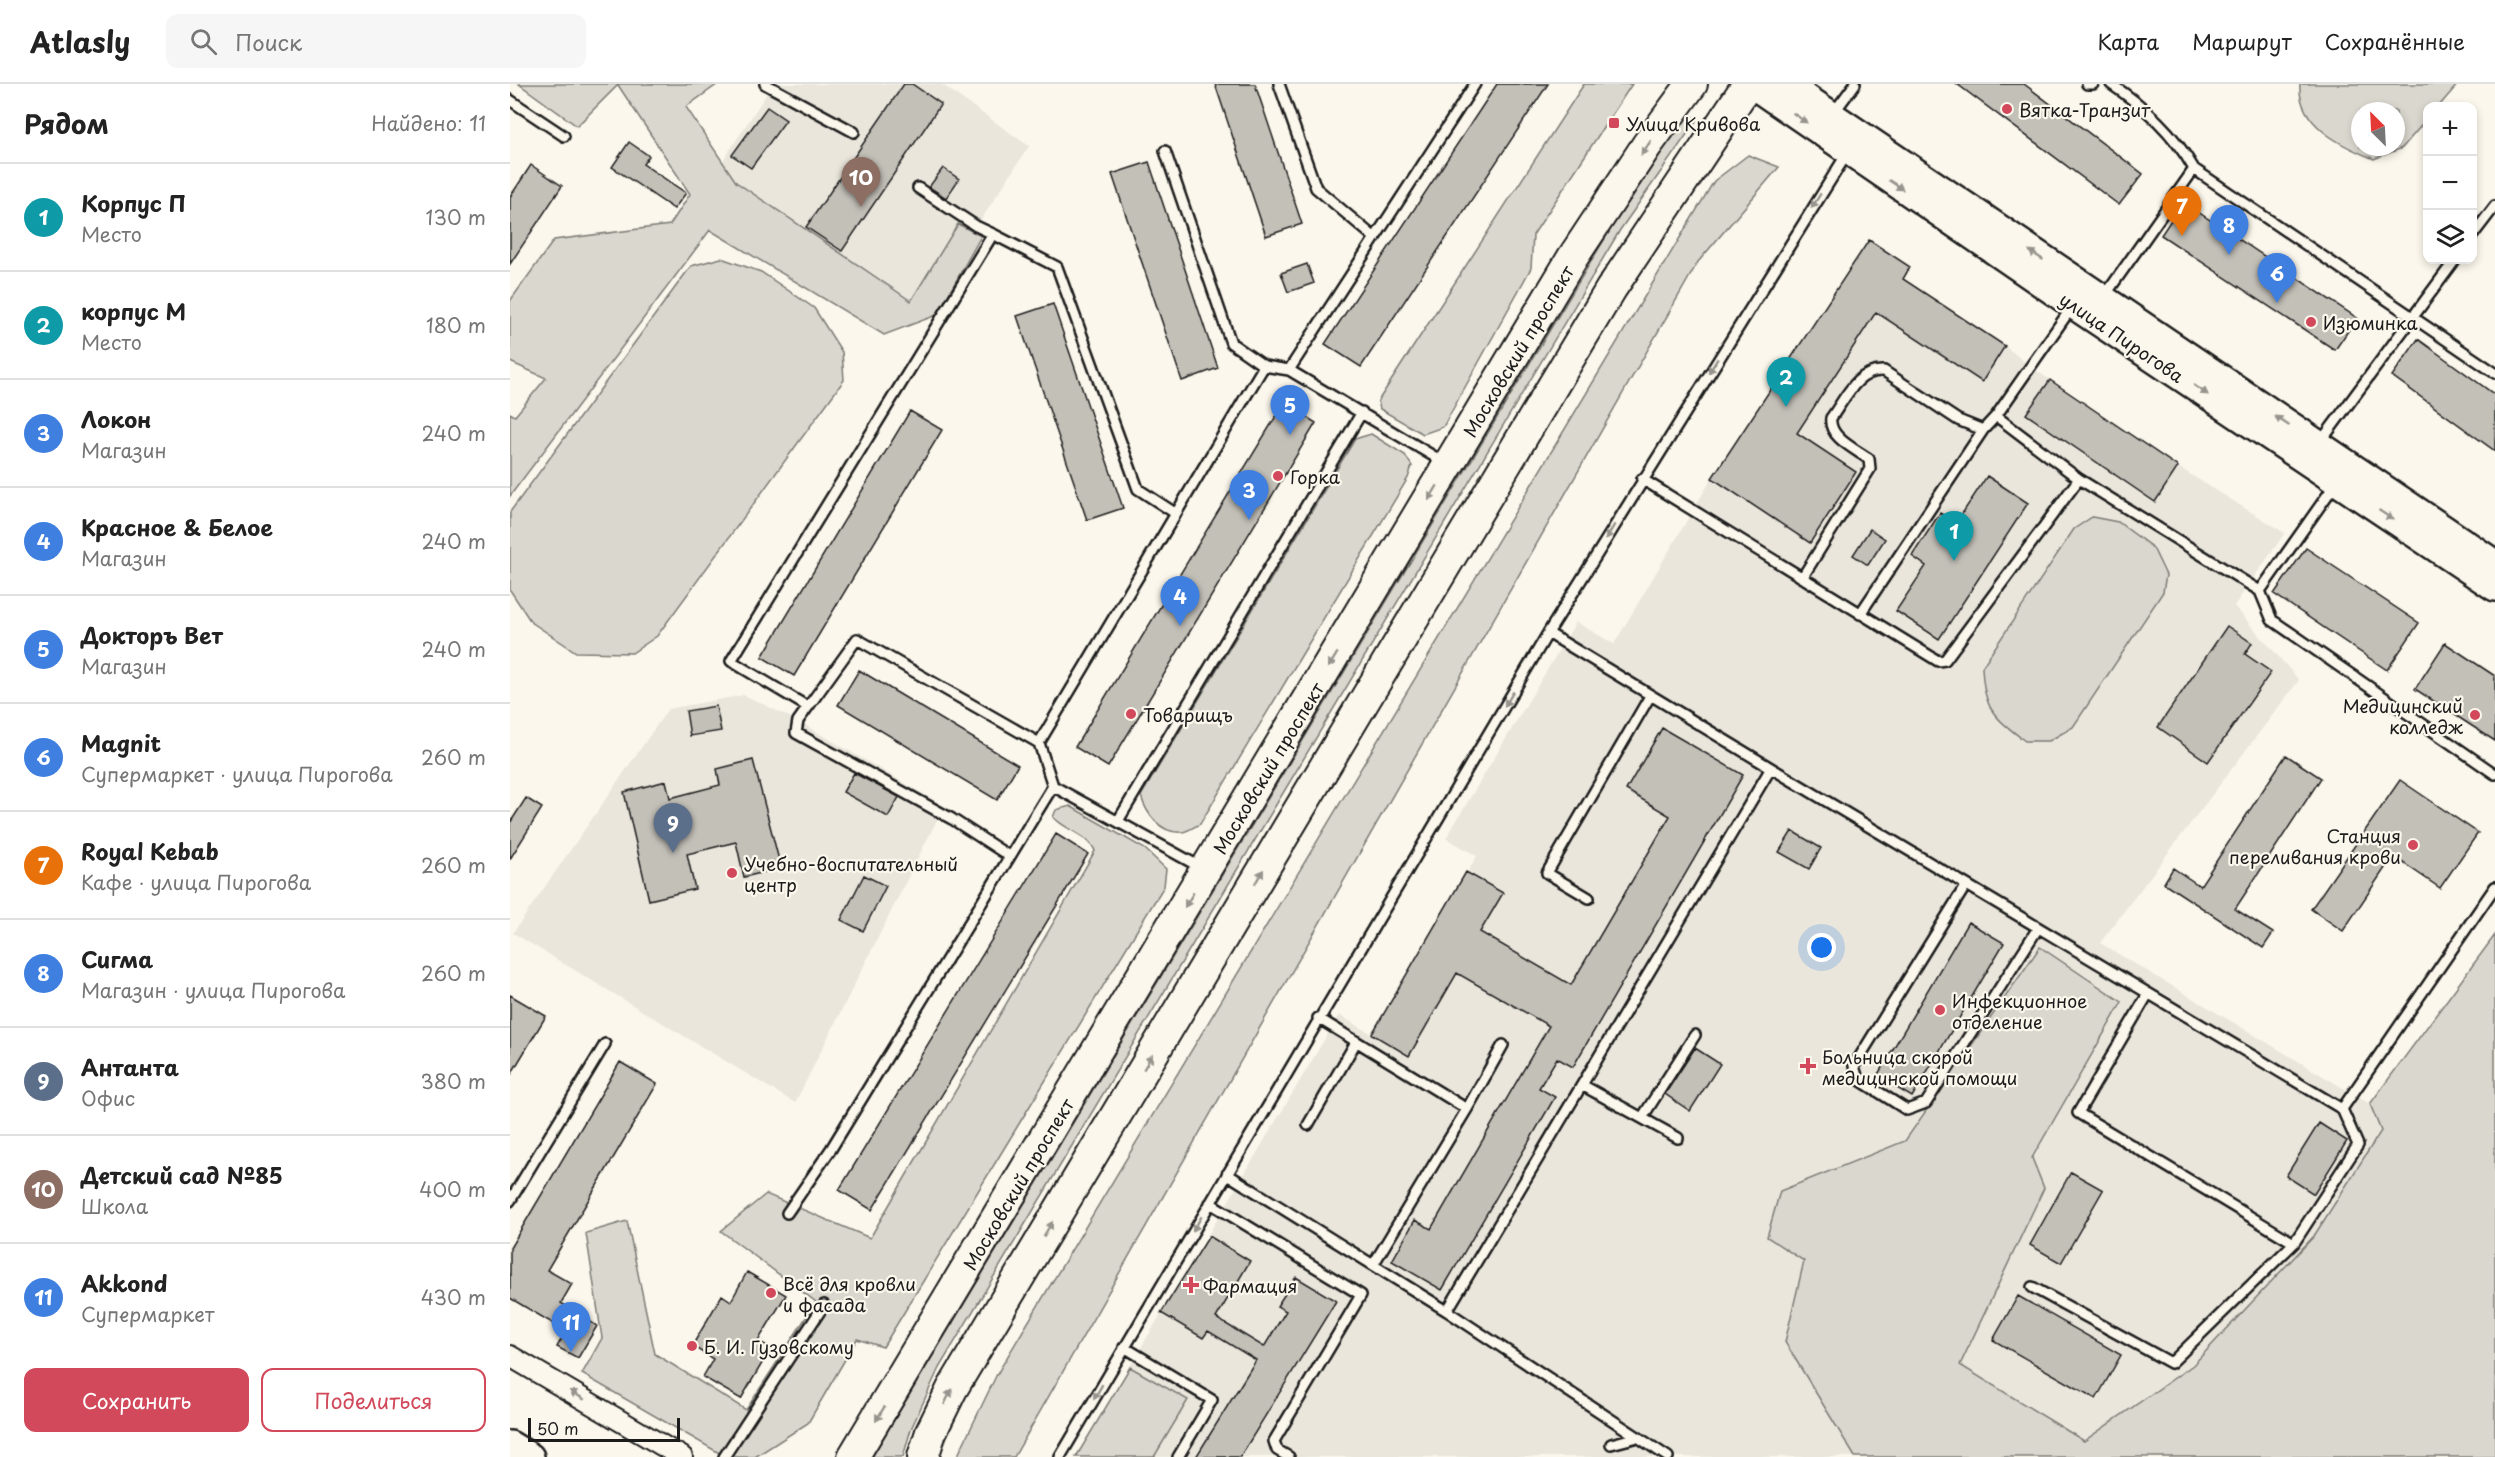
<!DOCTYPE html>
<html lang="ru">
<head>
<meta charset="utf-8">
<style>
	body { margin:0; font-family:"Playpen Sans",sans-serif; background:#f6f6f6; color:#222 }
	.controls { position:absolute; right:18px; top:18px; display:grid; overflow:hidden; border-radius:12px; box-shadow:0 3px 9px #0003 }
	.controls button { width:54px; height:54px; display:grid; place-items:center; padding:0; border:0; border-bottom:2px solid #e0e0e0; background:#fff; color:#222; font:30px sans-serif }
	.compass { position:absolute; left:1841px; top:18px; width:54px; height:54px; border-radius:50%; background:#fff; box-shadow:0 3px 9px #0003; rotate:336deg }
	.scale { position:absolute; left:18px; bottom:15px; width:152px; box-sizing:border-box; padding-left:6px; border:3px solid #1c1c1c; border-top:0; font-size:16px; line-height:21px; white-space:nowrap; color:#1c1c1c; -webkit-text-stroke:4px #fbf7ec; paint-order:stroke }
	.you { position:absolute; left:1312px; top:864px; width:21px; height:21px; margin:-15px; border:4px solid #fff; border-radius:50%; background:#1a73e8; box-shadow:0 0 0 9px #1a73e833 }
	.badge { display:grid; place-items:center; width:39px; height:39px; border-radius:50%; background:#d1495b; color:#fff; font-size:20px; font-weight:700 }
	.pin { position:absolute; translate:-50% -50px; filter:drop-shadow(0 2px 3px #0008) }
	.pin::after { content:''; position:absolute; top:32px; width:21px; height:18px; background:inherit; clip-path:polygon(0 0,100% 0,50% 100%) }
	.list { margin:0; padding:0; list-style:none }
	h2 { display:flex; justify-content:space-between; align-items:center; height:78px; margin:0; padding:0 24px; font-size:26px }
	h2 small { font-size:20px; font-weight:400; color:#767676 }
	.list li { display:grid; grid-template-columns:39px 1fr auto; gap:18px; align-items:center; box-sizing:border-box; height:108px; padding:0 24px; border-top:2px solid #e0e0e0 }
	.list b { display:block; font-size:22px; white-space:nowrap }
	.list p { margin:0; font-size:20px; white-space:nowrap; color:#767676 }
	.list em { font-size:20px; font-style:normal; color:#767676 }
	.actions { display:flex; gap:12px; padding:18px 24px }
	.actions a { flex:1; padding:14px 0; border:2px solid #d1495b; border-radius:12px; text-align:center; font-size:21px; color:#d1495b }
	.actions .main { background:#d1495b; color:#fff }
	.icon { flex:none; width:33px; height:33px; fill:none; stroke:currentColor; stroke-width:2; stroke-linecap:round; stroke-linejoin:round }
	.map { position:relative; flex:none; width:1985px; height:1373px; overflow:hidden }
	header { display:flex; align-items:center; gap:36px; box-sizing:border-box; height:84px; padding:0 30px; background:#fff; border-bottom:2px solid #e0e0e0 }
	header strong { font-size:28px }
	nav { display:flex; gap:33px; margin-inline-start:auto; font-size:21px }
	.search { width:420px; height:54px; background:#f6f6f6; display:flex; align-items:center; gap:15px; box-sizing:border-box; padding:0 21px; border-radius:12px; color:#767676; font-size:22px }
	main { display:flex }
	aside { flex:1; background:#fff }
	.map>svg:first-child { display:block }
	.built { fill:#eae6dc }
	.green { fill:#dad7ce; stroke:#7b7a75; stroke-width:1.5; fill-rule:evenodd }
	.building { fill:#c3c0b8; stroke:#1c1c1c; stroke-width:1.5 }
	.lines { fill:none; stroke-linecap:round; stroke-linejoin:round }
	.lane-casing { stroke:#1c1c1c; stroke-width:14 }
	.street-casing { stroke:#1c1c1c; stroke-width:24 }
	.secondary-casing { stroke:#1c1c1c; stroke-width:32 }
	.primary-casing { stroke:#1c1c1c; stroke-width:34 }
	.lane { stroke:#fbf7ec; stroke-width:9 }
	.street { stroke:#fbf7ec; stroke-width:20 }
	.secondary { stroke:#fbf7ec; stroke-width:27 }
	.primary { stroke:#fbf7ec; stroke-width:30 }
	.oneway { fill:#97948e }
	.poi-dot { fill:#d1495b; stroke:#fbf7ec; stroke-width:2 }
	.labels { text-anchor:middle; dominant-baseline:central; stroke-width:4.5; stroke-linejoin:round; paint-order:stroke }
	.poi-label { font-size:18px; fill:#1c1c1c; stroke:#fbf7ec; text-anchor:start }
	.street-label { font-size:18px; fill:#1c1c1c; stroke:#fbf7ec }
</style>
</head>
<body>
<header>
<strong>Atlasly</strong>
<div class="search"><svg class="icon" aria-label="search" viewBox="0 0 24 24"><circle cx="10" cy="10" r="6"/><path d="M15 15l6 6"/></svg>Поиск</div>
<nav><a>Карта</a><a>Маршрут</a><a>Сохранённые</a></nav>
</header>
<main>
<aside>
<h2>Рядом<small>Найдено: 11</small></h2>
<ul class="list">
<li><span class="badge" style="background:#0f9aa8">1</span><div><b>Корпус П</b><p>Место</p></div><em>130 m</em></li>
<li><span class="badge" style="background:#0f9aa8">2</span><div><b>корпус М</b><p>Место</p></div><em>180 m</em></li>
<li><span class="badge" style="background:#3f7fe0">3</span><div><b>Локон</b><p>Магазин</p></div><em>240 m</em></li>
<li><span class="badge" style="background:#3f7fe0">4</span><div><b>Красное &amp; Белое</b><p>Магазин</p></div><em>240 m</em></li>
<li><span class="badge" style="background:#3f7fe0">5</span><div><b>Докторъ Вет</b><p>Магазин</p></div><em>240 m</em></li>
<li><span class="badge" style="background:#3f7fe0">6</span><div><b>Magnit</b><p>Супермаркет · улица Пирогова</p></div><em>260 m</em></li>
<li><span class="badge" style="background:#e8710a">7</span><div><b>Royal Kebab</b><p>Кафе · улица Пирогова</p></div><em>260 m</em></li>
<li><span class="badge" style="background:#3f7fe0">8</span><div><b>Сигма</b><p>Магазин · улица Пирогова</p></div><em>260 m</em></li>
<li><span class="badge" style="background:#5c6f8a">9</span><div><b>Антанта</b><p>Офис</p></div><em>380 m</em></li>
<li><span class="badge" style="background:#8d6e63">10</span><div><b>Детский сад №85</b><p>Школа</p></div><em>400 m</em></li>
<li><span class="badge" style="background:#3f7fe0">11</span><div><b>Akkond</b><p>Супермаркет</p></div><em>430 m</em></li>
</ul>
<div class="actions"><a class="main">Сохранить</a><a>Поделиться</a></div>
</aside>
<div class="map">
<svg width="1985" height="1373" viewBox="0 0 1985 1373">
	<rect width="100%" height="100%" fill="#fbf7ec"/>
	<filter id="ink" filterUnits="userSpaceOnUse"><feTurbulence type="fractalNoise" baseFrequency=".0167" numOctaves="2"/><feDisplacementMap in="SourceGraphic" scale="12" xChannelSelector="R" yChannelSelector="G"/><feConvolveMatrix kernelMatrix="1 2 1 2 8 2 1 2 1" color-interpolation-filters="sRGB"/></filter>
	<g filter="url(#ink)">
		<path class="built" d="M 263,0 L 431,0 L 519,62 L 403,240 L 195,104 Z
			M 1359,156 L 1400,183 L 1393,195 L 1495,262 L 1521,283 L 1668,383 L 1775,449 L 1724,522 L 1789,596 L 1590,859 L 1860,1020 L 1871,1047 L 1804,1152 L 1683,1281 L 1574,1358 L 1450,1281 L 1390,1373 L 566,1373 L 829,931 L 862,950 L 967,772 L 936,754 L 1066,538 L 1104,560 L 1202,394 Z
			M 234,611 L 288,637 L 434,722 L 285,1019 L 3,849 L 158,625 Z"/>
		<path class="green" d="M 9,0 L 208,0 L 176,23 L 226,98 L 401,217 L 448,140 L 471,152 L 427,231 L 374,251 L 200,146 L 0,412 L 0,329 L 5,332 L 36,294 L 0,278 L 0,217 L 44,156 L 160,141 L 180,110 L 108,1 L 67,42 Z
			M 1074,0 L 1122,0 L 1023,151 L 1021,184 L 933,343 L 913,350 L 870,325 L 868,317 Z
			M 1790,0 L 1948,0 L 1929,22 L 1918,22 L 1917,35 L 1892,64 L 1864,75 C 1832,62 1787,41 1790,0 ZM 1850,27 L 1886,27 L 1886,63 L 1850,63 Z
			M 1178,29 L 1187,36 L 1110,146 L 429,1284 L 401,1345 L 393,1373 L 362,1373 L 1103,141 Z
			M 1238,71 L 1269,83 L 1188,178 L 504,1373 L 447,1373 L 487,1290 L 1204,97 Z
			M 211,174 L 251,188 L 304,224 L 332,268 L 334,296 L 147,552 L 122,569 L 66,568 L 21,538 L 0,506 L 0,428 L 181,182 Z
			M 861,350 L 895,371 L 902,382 L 898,394 L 690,740 C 685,742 677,748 672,748 C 650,750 636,729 631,712 L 845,355 Z
			M 1582,433 L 1608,438 L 1643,464 L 1656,491 L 1653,508 L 1563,643 L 1539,657 L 1515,657 C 1483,632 1474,626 1472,583 L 1564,445 Z
			M 560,722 L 635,765 L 656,785 L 654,802 L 373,1263 L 347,1255 L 298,1339 L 245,1373 L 216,1373 L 72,1290 L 92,1254 L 76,1149 L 117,1137 L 145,1270 L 236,1326 L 306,1218 L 211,1147 L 256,1110 L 360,1154 L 585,767 C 579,751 555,746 543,733 L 546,726 Z
			M 1985,851 L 1985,1373 L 1345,1373 L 1275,1258 L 1294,1177 L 1257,1153 L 1270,1107 L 1395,1057 L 1530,863 L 1612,918 L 1522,1074 L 1534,1104 L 1450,1281 L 1574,1357 L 1683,1281 L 1804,1152 L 1871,1047 L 1860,1020 Z
			M 620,1283 L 678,1316 L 644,1373 L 566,1373 Z"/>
		<path class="building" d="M 394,0 L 402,0 L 431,20 L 332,167 L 296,143 Z
			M 705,0 L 745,0 L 792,140 L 756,152 Z
			M 987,0 L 1038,0 L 851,283 L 815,260 Z
			M 1447,0 L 1514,0 L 1633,90 L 1609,121 Z
			M 257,23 L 276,36 L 241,84 L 222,71 Z
			M 119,58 L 139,72 L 133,80 L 176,109 L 164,125 L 102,83 Z
			M 639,78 L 708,284 L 672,297 L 602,90 Z
			M 21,81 L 52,102 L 0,180 L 0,113 Z
			M 433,84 L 449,95 L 436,114 L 419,103 Z
			M 1673,118 L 1847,234 L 1825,266 L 1651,151 Z
			M 1359,156 L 1400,183 L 1393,195 L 1495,262 L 1472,298 L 1366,228 L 1287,349 L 1346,388 L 1300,459 L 1202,394 Z
			M 797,180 L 804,199 L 778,208 L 771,189 Z
			M 543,220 L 613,424 L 577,436 L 507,232 Z
			M 1908,255 L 1985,311 L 1985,367 L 1882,292 Z
			M 1540,296 L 1668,383 L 1645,418 L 1516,330 Z
			M 774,319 L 806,339 L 598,683 L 565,663 Z
			M 400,327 L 432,346 L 284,592 L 252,573 Z
			M 1477,392 L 1518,419 L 1429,555 L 1386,527 L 1416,482 L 1402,472 L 1430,429 L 1446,439 Z
			M 1360,445 L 1375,455 L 1358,481 L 1343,471 Z
			M 1796,464 L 1909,539 L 1877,586 L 1764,510 Z
			M 1717,542 L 1742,559 L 1735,570 L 1761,588 L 1698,678 L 1648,643 Z
			M 1935,559 L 1985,592 L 1985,657 L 1905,605 Z
			M 349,586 L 508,681 L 487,716 L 328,621 Z
			M 206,622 L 211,647 L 180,652 L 176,627 Z
			M 1152,644 L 1233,691 L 1063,983 L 1047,974 L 1029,1004 L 1045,1013 L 932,1206 L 882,1177 L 905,1136 L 921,1145 L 1039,942 L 947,889 L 899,972 L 862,950 L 956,788 L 993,809 L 970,848 L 1061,901 L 1160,732 L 1116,706 Z
			M 1776,671 L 1811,694 L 1725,825 L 1763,849 L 1753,864 L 1654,799 L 1663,784 L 1690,802 Z
			M 243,676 L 271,784 L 234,793 L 226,758 L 177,770 L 185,805 L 139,816 L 114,708 L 156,697 L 160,714 L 210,701 L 207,685 Z
			M 344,689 L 389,713 L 378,733 L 333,708 Z
			M 1890,696 L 1968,749 L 1930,804 L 1883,772 L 1833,847 L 1801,825 Z
			M 16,714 L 32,724 L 0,775 L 0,739 Z
			M 1282,747 L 1311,764 L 1299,785 L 1269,768 Z
			M 546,750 L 578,770 L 362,1126 L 329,1106 Z
			M 354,791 L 376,802 L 353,847 L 331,836 Z
			M 1458,838 L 1494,859 L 1402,1013 L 1367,992 Z
			M 0,911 L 36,932 L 0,992 Z
			M 1185,964 L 1210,980 L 1180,1027 L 1155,1010 Z
			M 110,978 L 147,1000 L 37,1186 L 62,1200 L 51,1219 L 87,1242 L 68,1274 L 47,1263 L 56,1247 L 0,1214 L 0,1164 Z
			M 1809,1039 L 1837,1057 L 1804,1110 L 1776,1092 Z
			M 1561,1088 L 1593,1106 L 1551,1179 L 1520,1161 Z
			M 699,1152 L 740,1177 L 706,1234 L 754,1263 L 776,1227 L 767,1222 L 786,1193 L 826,1217 L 730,1373 L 686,1373 L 746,1276 L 698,1247 L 693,1254 L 651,1229 Z
			M 237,1188 L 276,1211 L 248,1257 L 261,1264 L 231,1315 L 193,1293 L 203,1275 L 182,1262 L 212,1211 L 221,1217 Z
			M 1508,1212 L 1611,1271 L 1586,1315 L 1483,1256 Z"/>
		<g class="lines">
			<defs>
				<path id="lane" d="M 255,0 L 344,48
					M 769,0 L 806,104 L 865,154
					M 1577,0 L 1583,0
					M 1601,0 C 1636,24 1663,48 1684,85 L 1985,289
					M 0,16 L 54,52
					M 1322,31 L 1345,0
					M 655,67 L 721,259 L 754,282
					M 408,104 L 466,142 L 483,150
					M 1962,152 L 1985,122
					M 1594,213 L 1684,85
					M 779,286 L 965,0
					M 1486,332 L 1562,223
					M 1809,360 L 1945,176
					M 1132,395 L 1428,577 L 1435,576 L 1569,395
					M 1292,494 L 1360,385 L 1359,375 C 1345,365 1318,353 1321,334 C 1335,315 1347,285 1374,287 L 1448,336 L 1473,346
					M 1750,507 L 1826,399
					M 1350,530 L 1473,346 L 1486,332 L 1569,395 L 1750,507 L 1762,536 L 1985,690
					M 298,623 L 288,637 L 286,649 L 442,735 L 499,772
					M 529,659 L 347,555 L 298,623 L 221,577 L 483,150 L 547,183 L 628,405 L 665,429
					M 1261,684 L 1832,1025 L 1848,1061 L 1784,1159 L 1568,1029 L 1638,910
					M 608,737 L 852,328
					M 692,784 L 543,702 L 529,659 L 754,282 L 779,286 L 935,379
					M 1456,801 L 1344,982 L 1348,995 L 1397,1026 L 1416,1019 L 1528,844
					M 1079,814 L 1037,789 L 1140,612
					M 808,934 L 957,1025 L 863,1181
					M 1072,1001 L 1168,1054
					M 957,1025 L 993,961
					M 1832,1025 L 1985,803
					M 1132,1034 L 1185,951
					M 798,1041 L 846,958
					M 717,1090 L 937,1227 L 1158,1373
					M 0,1117 L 95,960
					M 700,1119 L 851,1211 L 764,1357 L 767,1366 L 779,1373
					M 277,1129 L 321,1065 L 543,702
					M 1522,1203 L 1661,1279 L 1784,1159
					M 937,1227 L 1261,684 L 1038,549
					M 614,1263 L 702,1316 L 668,1373
					M 1101,1360 L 1128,1353
					M 214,1373 L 314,1221
					M 550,1373 L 1038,549 L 1338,68"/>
				<path id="street" d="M 0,1272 L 172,1373"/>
				<path id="secondary" d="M 1242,0 L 1564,221 L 1985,503
					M 1275,0 L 1985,480
					M 0,1361 L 20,1373"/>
				<path id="primary" d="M 343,1373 L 1063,173 L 1137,61 L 1182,0
					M 413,1373 L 421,1348 L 442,1305 L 1101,205 L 1238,0"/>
			</defs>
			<use href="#lane" class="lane-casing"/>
			<use href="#street" class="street-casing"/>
			<use href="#secondary" class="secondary-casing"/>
			<use href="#primary" class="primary-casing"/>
			<use href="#lane" class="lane"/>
			<use href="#street" class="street"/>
			<use href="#secondary" class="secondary"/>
			<use href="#primary" class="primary"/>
		</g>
		<defs><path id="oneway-solid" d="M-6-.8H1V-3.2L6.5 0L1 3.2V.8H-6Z" transform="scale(1.5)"/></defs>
		<g class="oneway">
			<use href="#oneway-solid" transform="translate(1290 34) rotate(35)"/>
			<use href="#oneway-solid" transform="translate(1136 64) rotate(124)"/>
			<use href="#oneway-solid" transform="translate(1386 101) rotate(34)"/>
			<use href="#oneway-solid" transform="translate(1306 117) rotate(122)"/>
			<use href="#oneway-solid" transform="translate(1526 171) rotate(-146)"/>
			<use href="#oneway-solid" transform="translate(1203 282) rotate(122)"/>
			<use href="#oneway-solid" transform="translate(1691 306) rotate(34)"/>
			<use href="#oneway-solid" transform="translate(1772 337) rotate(-146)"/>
			<use href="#oneway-solid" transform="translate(923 409) rotate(121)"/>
			<use href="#oneway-solid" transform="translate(1876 431) rotate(34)"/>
			<use href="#oneway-solid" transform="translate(1100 448) rotate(121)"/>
			<use href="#oneway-solid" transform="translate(823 576) rotate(121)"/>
			<use href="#oneway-solid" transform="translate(999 615) rotate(121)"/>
			<use href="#oneway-solid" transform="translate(749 793) rotate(-59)"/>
			<use href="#oneway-solid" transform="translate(679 816) rotate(121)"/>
			<use href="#oneway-solid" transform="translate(638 978) rotate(-59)"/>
			<use href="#oneway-solid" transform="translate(687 1140) rotate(121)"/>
			<use href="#oneway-solid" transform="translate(538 1145) rotate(-59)"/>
			<use href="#oneway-solid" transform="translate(588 1308) rotate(120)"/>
			<use href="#oneway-solid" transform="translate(67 1311) rotate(-149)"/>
			<use href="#oneway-solid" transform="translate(438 1313) rotate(-64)"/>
			<use href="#oneway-solid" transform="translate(370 1330) rotate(121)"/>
		</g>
	</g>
	<g class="poi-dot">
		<circle cx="1497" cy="25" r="6"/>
		<rect x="1098" y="33" width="12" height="12" rx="3"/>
		<circle cx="1801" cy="238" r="6"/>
		<circle cx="768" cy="392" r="6"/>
		<circle cx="621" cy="630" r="6"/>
		<circle cx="1965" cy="631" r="6"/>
		<circle cx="1903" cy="761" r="6"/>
		<circle cx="222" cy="789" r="6"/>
		<circle cx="1430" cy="926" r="6"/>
		<path d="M1295 973h6v6h6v6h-6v6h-6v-6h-6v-6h6z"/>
		<path d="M678 1192h6v6h6v6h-6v6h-6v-6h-6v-6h6z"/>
		<circle cx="261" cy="1209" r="6"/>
		<circle cx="182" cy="1262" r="6"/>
	</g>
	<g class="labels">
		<g class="poi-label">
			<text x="1509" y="25">Вятка-Транзит</text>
			<text x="1116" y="39">Улица Кривова</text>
			<text x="1813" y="238">Изюминка</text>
			<text x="780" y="392">Горка</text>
			<text x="1953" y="621" text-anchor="end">Медицинский<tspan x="1953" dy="21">колледж</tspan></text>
			<text x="633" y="630">Товарищъ</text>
			<text x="1891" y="751" text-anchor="end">Станция<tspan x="1891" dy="21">переливания крови</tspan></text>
			<text x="234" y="779">Учебно-воспитательный<tspan x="234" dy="21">центр</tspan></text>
			<text x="1442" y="916">Инфекционное<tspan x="1442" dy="21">отделение</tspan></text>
			<text x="1312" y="972">Больница скорой<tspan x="1312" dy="21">медицинской помощи</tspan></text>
			<text x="273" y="1199">Всё для кровли<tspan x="273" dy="21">и фасада</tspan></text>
			<text x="693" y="1201">Фармация</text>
			<text x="194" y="1262">Б. И. Гузовскому</text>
		</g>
		<g class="street-label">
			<text transform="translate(1612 253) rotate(34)">улица Пирогова</text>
			<text transform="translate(1008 267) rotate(-59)">Московский проспект</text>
			<text transform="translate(758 684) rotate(-59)">Московский проспект</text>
			<text transform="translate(508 1100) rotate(-59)">Московский проспект</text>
		</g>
	</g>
</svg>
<div class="controls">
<button>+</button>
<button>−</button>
<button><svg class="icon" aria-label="layers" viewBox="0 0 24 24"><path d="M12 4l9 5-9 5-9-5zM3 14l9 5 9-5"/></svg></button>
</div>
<svg class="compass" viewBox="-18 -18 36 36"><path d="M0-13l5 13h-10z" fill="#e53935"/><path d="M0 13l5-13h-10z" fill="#767676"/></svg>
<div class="scale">50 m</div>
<div class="you"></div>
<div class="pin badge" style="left:1444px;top:477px;background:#0f9aa8">1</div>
<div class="pin badge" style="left:1276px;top:323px;background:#0f9aa8">2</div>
<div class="pin badge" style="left:739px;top:436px;background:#3f7fe0">3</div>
<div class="pin badge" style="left:670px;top:542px;background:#3f7fe0">4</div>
<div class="pin badge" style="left:780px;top:351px;background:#3f7fe0">5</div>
<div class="pin badge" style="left:1767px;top:219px;background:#3f7fe0">6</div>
<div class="pin badge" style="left:1672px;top:152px;background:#e8710a">7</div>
<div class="pin badge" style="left:1719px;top:171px;background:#3f7fe0">8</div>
<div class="pin badge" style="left:163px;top:769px;background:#5c6f8a">9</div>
<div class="pin badge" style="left:351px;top:123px;background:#8d6e63">10</div>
<div class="pin badge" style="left:61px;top:1268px;background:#3f7fe0">11</div>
</div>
</main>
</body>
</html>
